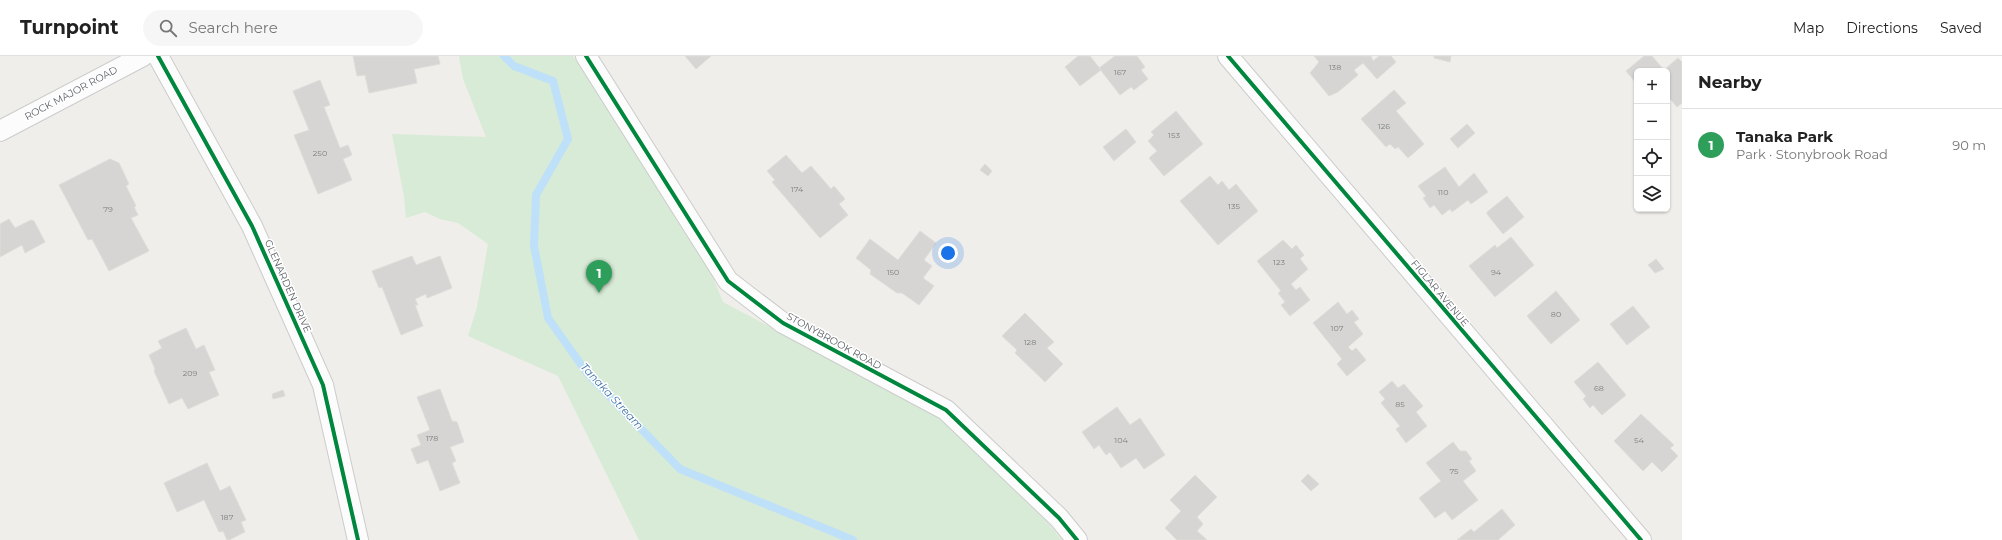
<!DOCTYPE html>
<html lang="en">
<head>
<meta charset="utf-8">
<style>
	body { margin:0; font-family:Montserrat,sans-serif; background:#f6f6f6; color:#222 }
	.controls { position:absolute; right:12px; top:12px; display:grid; overflow:hidden; border-radius:6px; box-shadow:0 1px 3px #0004 }
	.controls button { width:36px; height:36px; display:grid; place-items:center; padding:0; border:0; border-bottom:1px solid #e0e0e0; background:#fff; color:#222; font:20px sans-serif }
	.you { position:absolute; left:948px; top:197px; width:14px; height:14px; margin:-10px; border:3px solid #fff; border-radius:50%; background:#1a73e8; box-shadow:0 0 0 6px #1a73e833 }
	.badge { display:grid; place-items:center; width:26px; height:26px; border-radius:50%; background:#7c3aed; color:#fff; font-size:13px; font-weight:700 }
	.pin { position:absolute; translate:-50% -33px; filter:drop-shadow(0 1px 2px #0008) }
	.pin::after { content:''; position:absolute; top:21px; width:14px; height:12px; background:inherit; clip-path:polygon(0 0,100% 0,50% 100%) }
	.list { margin:0; padding:0; list-style:none }
	h2 { display:flex; justify-content:space-between; align-items:center; height:52px; margin:0; padding:0 16px; font-size:17px }
	h2 small { font-size:13px; font-weight:400; color:#767676 }
	.list li { display:grid; grid-template-columns:26px 1fr auto; gap:12px; align-items:center; box-sizing:border-box; height:72px; padding:0 16px; border-top:1px solid #e0e0e0 }
	.list b { display:block; font-size:15px; white-space:nowrap }
	.list p { margin:0; font-size:13px; white-space:nowrap; color:#767676 }
	.list em { font-size:13px; font-style:normal; color:#767676 }
	.icon { flex:none; width:22px; height:22px; fill:none; stroke:currentColor; stroke-width:2; stroke-linecap:round; stroke-linejoin:round }
	.map { position:relative; flex:none; width:1682px; height:484px; overflow:hidden }
	header { display:flex; align-items:center; gap:24px; box-sizing:border-box; height:56px; padding:0 20px; background:#fff; border-bottom:1px solid #e0e0e0 }
	header strong { font-size:19px }
	nav { display:flex; gap:22px; margin-inline-start:auto; font-size:14px }
	.search { width:280px; height:36px; background:#f6f6f6; display:flex; align-items:center; gap:10px; box-sizing:border-box; padding:0 14px; border-radius:22px; color:#767676; font-size:15px }
	main { display:flex }
	aside { flex:1; background:#fff }
	.map>svg:first-child { display:block }
	.green { fill:#d8ebd6 }
	.lines { fill:none; stroke-linecap:round; stroke-linejoin:round }
	.stream { stroke:#bfe0f9; stroke-width:8 }
	.building { fill:#d6d5d3; stroke:#deddd9 }
	.minor-casing { stroke:#cbcccc; stroke-width:22 }
	.minor { stroke:#fdfcfc; stroke-width:20 }
	.cycleway-casing { stroke:#fff; stroke-width:6 }
	.cycleway { stroke:#00873e; stroke-width:4 }
	.labels { text-anchor:middle; dominant-baseline:central; stroke-width:3; stroke-linejoin:round; paint-order:stroke }
	.number-label { font-size:8px; fill:#7e8184 }
	.street-label { font-size:10px; fill:#5f6368; stroke:#fff }
	.water-label { font-size:11px; font-style:italic; fill:#4174aa; stroke:#fff }
</style>
</head>
<body>
<header>
<strong>Turnpoint</strong>
<div class="search"><svg class="icon" aria-label="search" viewBox="0 0 24 24"><circle cx="10" cy="10" r="6"/><path d="M15 15l6 6"/></svg>Search here</div>
<nav><a>Map</a><a>Directions</a><a>Saved</a></nav>
</header>
<main>
<div class="map">
<svg width="1682" height="484" viewBox="0 0 1682 484">
	<rect width="100%" height="100%" fill="#efeeea"/>
	<path class="green" d="M 459,0 L 573,0 L 651,112 L 705,202 L 723,246 L 948,366 L 1049,468 L 1062,484 L 639,484 L 558,320 L 468,280 L 477,251 L 488,188 L 458,167 L 440,163 L 425,156 L 406,162 L 404,141 L 392,78 L 486,81 L 463,23 Z"/>
	<g class="lines">
		<path class="stream" d="M 504,0 L 514,10 L 553,25 L 568,83 L 536,139 L 534,190 L 548,262 L 587,317 L 680,413 L 853,484"/>
	</g>
	<path class="building" d="M 353,0 L 438,0 L 440,8 L 414,13 L 417,27 L 369,37 L 365,19 L 357,20 Z
		M 685,0 L 711,0 L 696,13 Z
		M 1078,0 L 1090,0 L 1101,14 L 1080,30 L 1065,11 Z
		M 1115,0 L 1137,0 L 1145,11 L 1141,14 L 1148,23 L 1134,34 L 1131,31 L 1120,39 L 1099,12 Z
		M 1314,0 L 1371,0 L 1373,5 L 1379,0 L 1391,0 L 1396,6 L 1377,23 L 1363,7 L 1354,14 L 1358,19 L 1338,36 L 1329,40 L 1310,17 L 1319,6 Z
		M 1434,0 L 1451,0 L 1450,6 L 1434,2 Z
		M 1644,0 L 1652,0 L 1664,14 L 1678,2 L 1682,6 L 1682,47 L 1677,51 L 1667,39 L 1667,15 L 1637,15 L 1637,26 L 1635,26 L 1626,15 Z
		M 320,24 L 330,49 L 324,51 L 340,92 L 348,89 L 352,99 L 343,103 L 352,124 L 318,138 L 294,79 L 309,74 L 293,35 Z
		M 1394,34 L 1406,47 L 1396,55 L 1424,88 L 1408,102 L 1398,91 L 1395,93 L 1390,88 L 1386,91 L 1361,63 Z
		M 1176,55 L 1203,88 L 1164,120 L 1149,102 L 1157,95 L 1148,85 L 1154,79 L 1151,76 Z
		M 1467,68 L 1475,77 L 1458,92 L 1450,83 Z
		M 1126,73 L 1136,86 L 1114,105 L 1103,91 Z
		M 786,99 L 802,117 L 811,110 L 831,133 L 834,130 L 845,143 L 839,148 L 848,159 L 820,182 L 772,126 L 775,124 L 767,115 Z
		M 110,103 L 119,107 L 129,128 L 126,130 L 136,150 L 134,151 L 138,159 L 131,162 L 149,195 L 109,215 L 92,183 L 88,184 L 59,129 Z
		M 985,108 L 992,115 L 988,120 L 980,114 Z
		M 1445,111 L 1459,131 L 1474,117 L 1488,136 L 1471,148 L 1468,144 L 1452,156 L 1450,153 L 1442,159 L 1434,149 L 1430,152 L 1423,142 L 1426,140 L 1418,130 Z
		M 1210,120 L 1218,129 L 1222,125 L 1229,134 L 1236,128 L 1258,155 L 1218,189 L 1180,145 Z
		M 1507,140 L 1524,161 L 1503,178 L 1487,158 L 1487,156 Z
		M 9,163 L 15,172 L 31,164 L 34,165 L 45,186 L 25,197 L 22,189 L 0,201 L 0,168 Z
		M 920,175 L 936,187 L 924,204 L 932,210 L 923,222 L 934,230 L 919,249 L 902,237 L 897,237 L 870,218 L 871,214 L 856,202 L 870,183 L 898,204 Z
		M 1511,181 L 1534,209 L 1495,241 L 1469,210 L 1495,189 L 1497,192 Z
		M 1283,184 L 1292,193 L 1296,189 L 1304,199 L 1300,203 L 1308,213 L 1291,228 L 1296,234 L 1300,231 L 1310,244 L 1290,260 L 1281,249 L 1285,246 L 1278,237 L 1281,235 L 1257,205 Z
		M 412,200 L 416,209 L 440,200 L 452,232 L 427,242 L 426,238 L 415,243 L 418,249 L 415,249 L 423,270 L 401,279 L 382,231 L 379,232 L 372,215 Z
		M 1656,203 L 1664,213 L 1655,217 L 1648,209 Z
		M 1556,235 L 1580,264 L 1551,288 L 1527,260 Z
		M 1338,246 L 1347,258 L 1352,254 L 1359,263 L 1354,266 L 1363,278 L 1348,291 L 1352,295 L 1356,292 L 1366,304 L 1347,320 L 1337,308 L 1342,303 L 1313,267 Z
		M 1633,250 L 1650,271 L 1627,289 L 1610,268 Z
		M 1025,257 L 1054,286 L 1047,292 L 1063,308 L 1045,326 L 1015,297 L 1017,294 L 1002,280 Z
		M 186,272 L 196,293 L 204,289 L 215,314 L 209,316 L 219,339 L 188,353 L 182,342 L 169,348 L 154,315 L 155,313 L 149,299 L 162,292 L 158,285 Z
		M 1598,306 L 1626,339 L 1602,359 L 1593,349 L 1590,352 L 1583,343 L 1586,340 L 1574,326 Z
		M 1392,325 L 1398,332 L 1404,328 L 1423,350 L 1416,356 L 1427,370 L 1406,387 L 1396,373 L 1400,370 L 1381,347 L 1385,343 L 1379,336 Z
		M 440,333 L 452,365 L 457,366 L 464,386 L 450,391 L 456,405 L 452,407 L 460,427 L 440,435 L 428,404 L 417,408 L 411,393 L 421,389 L 417,379 L 430,374 L 417,341 Z
		M 283,334 L 285,340 L 273,343 L 272,338 Z
		M 1117,351 L 1130,369 L 1140,362 L 1165,399 L 1144,413 L 1136,402 L 1121,412 L 1110,396 L 1106,399 L 1099,389 L 1094,393 L 1082,376 Z
		M 1641,358 L 1674,389 L 1670,392 L 1678,400 L 1662,416 L 1652,406 L 1643,415 L 1614,385 Z
		M 1453,386 L 1460,395 L 1466,395 L 1472,403 L 1469,405 L 1476,415 L 1463,425 L 1478,444 L 1452,464 L 1445,455 L 1435,462 L 1419,442 L 1441,425 L 1426,407 Z
		M 207,407 L 220,435 L 230,430 L 246,464 L 241,466 L 245,476 L 229,484 L 227,484 L 223,475 L 219,476 L 204,444 L 177,456 L 164,427 Z
		M 1308,418 L 1319,428 L 1311,435 L 1301,425 Z
		M 1195,419 L 1217,441 L 1197,461 L 1203,468 L 1197,475 L 1207,484 L 1177,484 L 1165,472 L 1181,455 L 1170,444 Z
		M 1502,453 L 1515,469 L 1498,484 L 1457,484 L 1471,473 L 1474,476 Z"/>
	<g class="lines">
		<defs>
			<path id="minor" d="M 158,0 L 252,170 L 323,329 L 358,484
				M 586,0 L 728,225 L 783,267 L 946,354 L 1059,462 L 1077,484
				M 1228,0 L 1641,484
				M 0,75 L 143,0"/>
		</defs>
		<use href="#minor" class="minor-casing"/>
		<use href="#minor" class="minor"/>
		<defs>
			<path id="cycleway" d="M 158,0 L 252,170 L 323,329 L 358,484
				M 586,0 L 728,225 L 783,267 L 946,354 L 1059,462 L 1077,484
				M 1228,0 L 1641,484"/>
		</defs>
		<use href="#cycleway" class="cycleway-casing"/>
		<use href="#cycleway" class="cycleway"/>
	</g>
	<g class="labels">
		<g class="number-label">
			<text x="1335" y="11">138</text>
			<text x="1120" y="16">167</text>
			<text x="1384" y="70">126</text>
			<text x="1174" y="79">153</text>
			<text x="320" y="97">250</text>
			<text x="797" y="133">174</text>
			<text x="1443" y="136">110</text>
			<text x="1234" y="150">135</text>
			<text x="108" y="153">79</text>
			<text x="1279" y="206">123</text>
			<text x="893" y="216">150</text>
			<text x="1496" y="216">94</text>
			<text x="1556" y="258">80</text>
			<text x="1337" y="272">107</text>
			<text x="1030" y="286">128</text>
			<text x="190" y="317">209</text>
			<text x="1599" y="332">68</text>
			<text x="1400" y="348">85</text>
			<text x="432" y="382">178</text>
			<text x="1121" y="384">104</text>
			<text x="1639" y="384">54</text>
			<text x="1454" y="415">75</text>
			<text x="227" y="461">187</text>
		</g>
		<g class="street-label">
			<text transform="translate(71 37) rotate(-28)">ROCK MAJOR ROAD</text>
			<text transform="translate(288 230) rotate(66)">GLENARDEN DRIVE</text>
			<text transform="translate(1440 237) rotate(50)">FIGLAR AVENUE</text>
			<text transform="translate(834 285) rotate(29)">STONYBROOK ROAD</text>
		</g>
		<g class="water-label">
			<text transform="translate(612 340) rotate(47)">Tanaka Stream</text>
		</g>
	</g>
</svg>
<div class="controls">
<button>+</button>
<button>−</button>
<button><svg class="icon" aria-label="locate" viewBox="0 0 24 24"><circle cx="12" cy="12" r="6"/><path d="M12 2v4M12 18v4M2 12h4M18 12h4"/></svg></button>
<button><svg class="icon" aria-label="layers" viewBox="0 0 24 24"><path d="M12 4l9 5-9 5-9-5zM3 14l9 5 9-5"/></svg></button>
</div>
<div class="you"></div>
<div class="pin badge" style="left:599px;top:237px;background:#2e9e5b">1</div>
</div>
<aside>
<h2>Nearby<small></small></h2>
<ul class="list">
<li><span class="badge" style="background:#2e9e5b">1</span><div><b>Tanaka Park</b><p>Park · Stonybrook Road</p></div><em>90 m</em></li>
</ul>
</aside>
</main>
</body>
</html>
